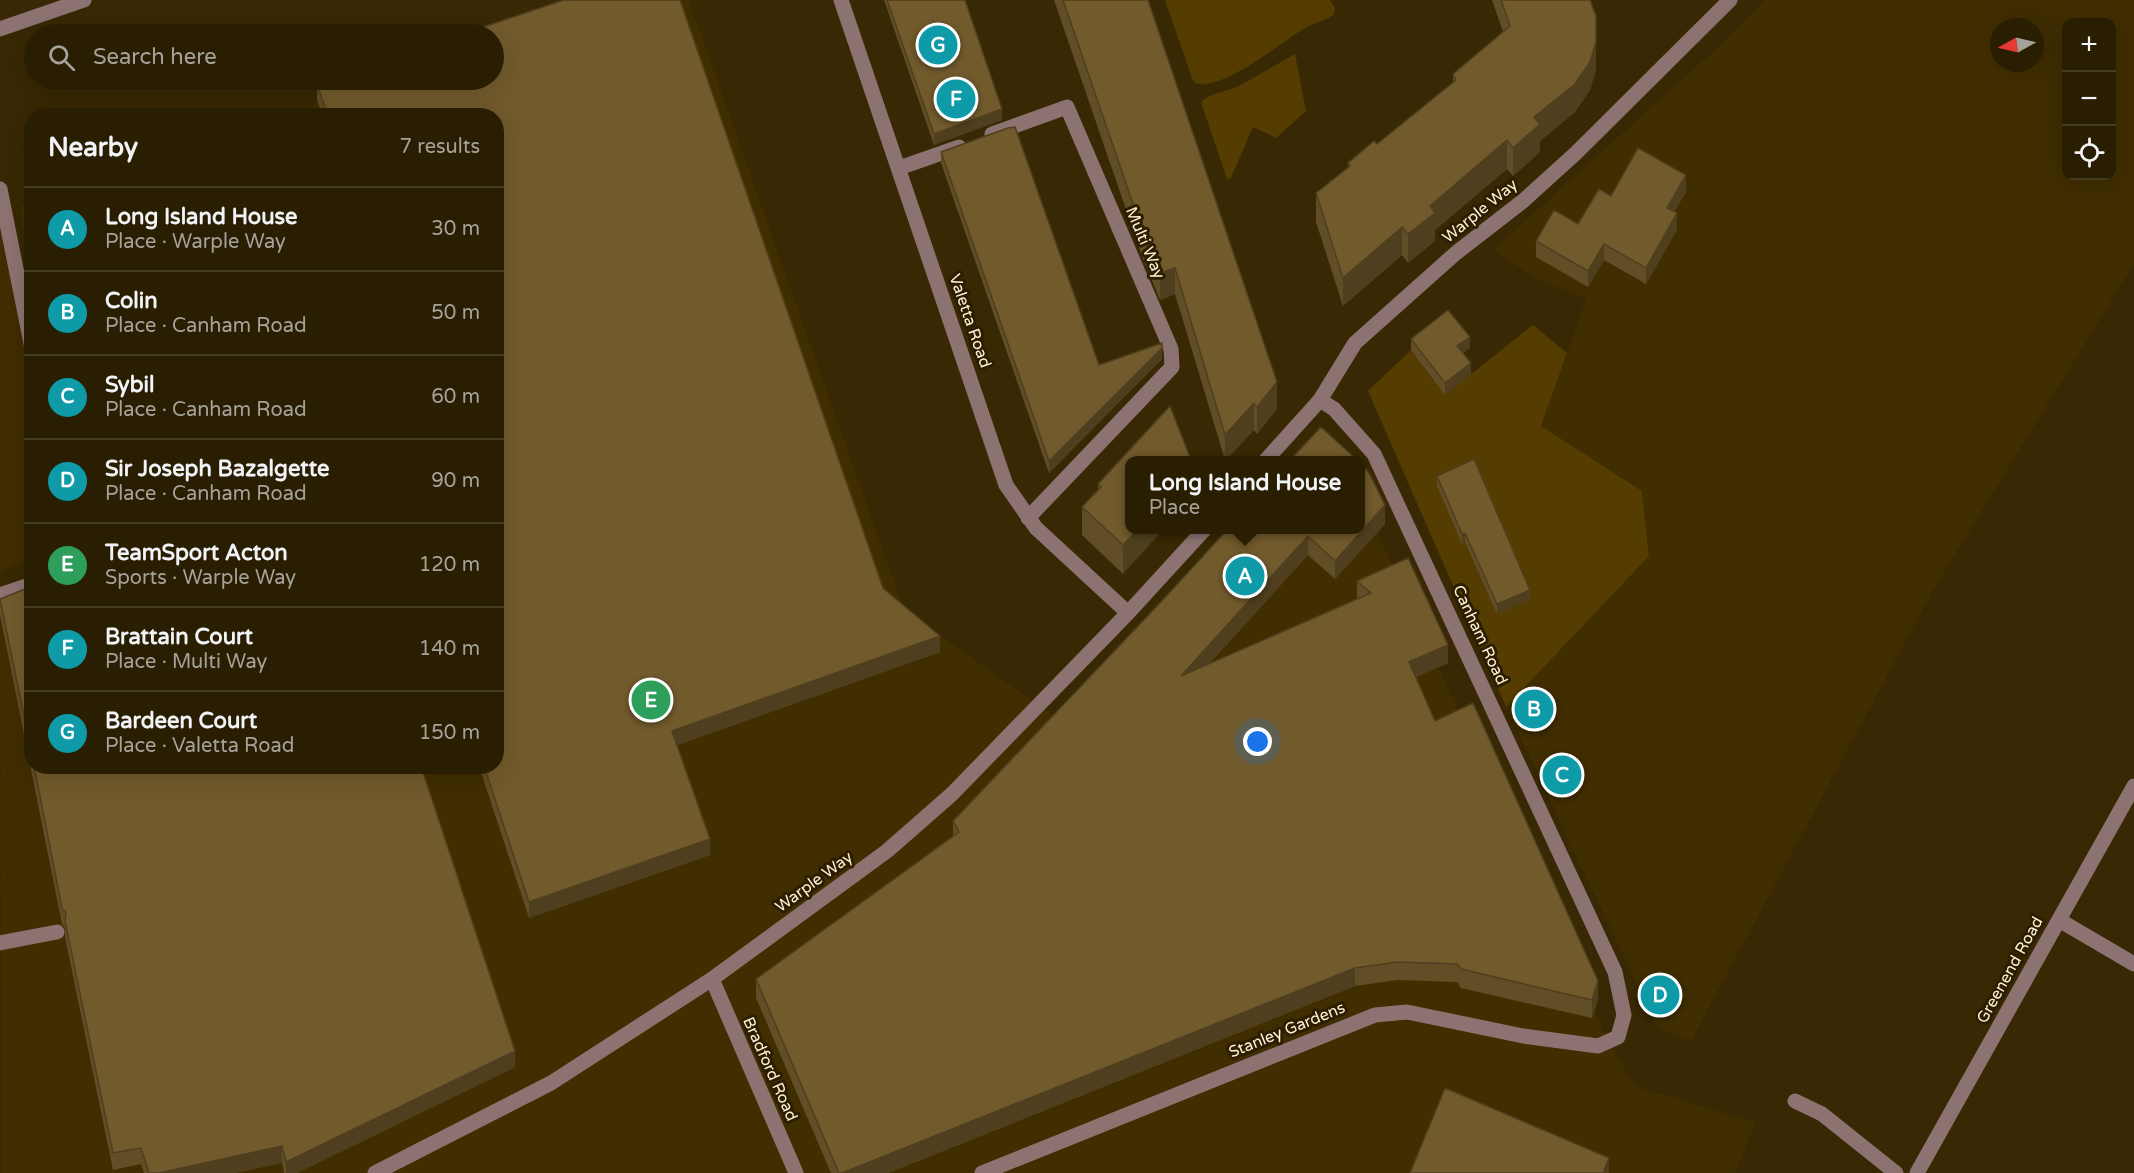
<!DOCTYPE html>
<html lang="en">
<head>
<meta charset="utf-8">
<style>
	body { margin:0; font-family:"Varela Round",sans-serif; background:#32270c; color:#f1f3f6 }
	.controls { position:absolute; right:18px; top:18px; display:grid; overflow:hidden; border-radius:12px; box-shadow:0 6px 24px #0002 }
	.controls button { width:54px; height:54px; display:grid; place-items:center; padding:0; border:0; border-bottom:2px solid #463c24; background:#2a1e02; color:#f1f3f6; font:30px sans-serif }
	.compass { position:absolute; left:1990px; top:18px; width:54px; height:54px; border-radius:50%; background:#2a1e02; box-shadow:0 6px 24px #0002; rotate:262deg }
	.you { position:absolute; left:1258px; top:742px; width:21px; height:21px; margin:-15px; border:4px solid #fff; border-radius:50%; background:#1a73e8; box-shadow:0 0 0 9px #1a73e833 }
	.badge { display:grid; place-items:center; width:39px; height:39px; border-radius:50%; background:#1a73e8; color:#fff; font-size:20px; font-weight:700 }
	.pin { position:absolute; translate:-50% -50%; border:3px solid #fff; box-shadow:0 2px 6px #0006 }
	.popup { position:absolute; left:1125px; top:456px; width:240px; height:78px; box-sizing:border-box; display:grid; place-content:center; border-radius:12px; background:#2a1e02; filter:drop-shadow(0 2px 4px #0005); font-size:20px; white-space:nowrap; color:#a5a299 }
	.popup b { font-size:22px; color:#f1f3f6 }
	.popup::after { content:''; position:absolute; left:50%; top:100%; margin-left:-12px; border:12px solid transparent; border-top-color:#2a1e02 }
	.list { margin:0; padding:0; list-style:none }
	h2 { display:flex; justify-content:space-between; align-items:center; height:78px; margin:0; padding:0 24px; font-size:26px }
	h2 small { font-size:20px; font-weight:400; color:#a5a299 }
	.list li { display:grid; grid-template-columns:39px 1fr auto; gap:18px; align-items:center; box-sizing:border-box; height:84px; padding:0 24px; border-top:2px solid #463c24 }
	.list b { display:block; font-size:22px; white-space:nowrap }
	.list p { margin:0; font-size:20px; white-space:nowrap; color:#a5a299 }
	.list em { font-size:20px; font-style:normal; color:#a5a299 }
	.icon { flex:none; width:33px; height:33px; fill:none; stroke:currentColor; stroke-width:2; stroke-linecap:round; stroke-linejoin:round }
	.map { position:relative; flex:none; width:2134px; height:1173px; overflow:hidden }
	.search { position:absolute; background:#2a1e02; box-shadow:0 6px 24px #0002; left:24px; top:24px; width:480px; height:66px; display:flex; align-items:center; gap:15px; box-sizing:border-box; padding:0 21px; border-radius:33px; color:#a5a299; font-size:22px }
	.panel { position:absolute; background:#2a1e02; box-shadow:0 6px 24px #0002; left:24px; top:108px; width:480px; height:666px; border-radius:24px }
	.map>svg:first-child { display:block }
	.built { fill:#402d00; fill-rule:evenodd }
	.green { fill:#553d01 }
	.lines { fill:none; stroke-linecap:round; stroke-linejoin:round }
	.minor { stroke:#8c7371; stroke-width:15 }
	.wall { fill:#614d26 }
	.shaded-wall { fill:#4f3f1f }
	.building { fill:#715a2c; stroke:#4f3f1f; stroke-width:1.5 }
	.labels { text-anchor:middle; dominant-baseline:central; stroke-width:6; stroke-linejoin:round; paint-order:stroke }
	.street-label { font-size:16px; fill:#fff1d9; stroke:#2e1e00 }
</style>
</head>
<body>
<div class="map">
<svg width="2134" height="1173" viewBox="0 0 2134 1173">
	<rect width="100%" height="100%" fill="#382803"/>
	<path class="built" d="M 614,0 L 689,0 L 904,610 L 1080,734 L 1252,530 L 1360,530 L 1361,496 L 1605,1035 L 1635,1086 L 1756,1123 L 1735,1173 L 1,1173 L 0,603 L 31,586 L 32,766 L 496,766 L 496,116 L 282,115 L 385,80 L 494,80 Z
		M 1764,0 L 2134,0 L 2134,264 L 1935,587 L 1691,1041 L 1657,1027 L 1506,707 L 1649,555 L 1642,491 L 1541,426 L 1586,299 L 1536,278 L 1493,250 L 1728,38 ZM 2066,22 L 2112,22 L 2112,176 L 2066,176 ZM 1999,27 L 2035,27 L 2035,63 L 1999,63 Z
		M 31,203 L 32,203 L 31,276 L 20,207 Z
		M 0,207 L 32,375 L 31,560 L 0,572 Z"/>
	<path class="green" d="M 1165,0 L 1330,0 L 1335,8 L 1334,14 C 1325,21 1314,23 1305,28 C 1281,42 1223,92 1195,83 L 1192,78 Z
		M 1295,54 L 1306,111 L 1276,138 L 1253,127 L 1231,178 L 1227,179 L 1201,102 L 1209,96 L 1239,86 Z
		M 1533,325 L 1567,353 L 1541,426 L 1642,491 L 1649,556 L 1506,707 L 1368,391 L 1411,350 L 1446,394 Z"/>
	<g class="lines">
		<path class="minor" d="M 841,0 L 1006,485 L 1036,528 L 1128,613
			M 0,29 L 84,0
			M 992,134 L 1067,107 L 1171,349 L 1172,367 L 1028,518
			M 899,168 L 959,147
			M 0,189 L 32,348
			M 1266,460 L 1320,400 L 1355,343 L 1456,253 L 1523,201 L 1576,153 L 1730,0
			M 0,595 L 32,584
			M 2059,920 L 2134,964
			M 0,943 L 57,932
			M 712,979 L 796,1173
			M 1795,1101 L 1822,1114 L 1896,1173
			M 375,1173 L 551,1083 L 712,979 L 887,851 L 952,794 L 1128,613 L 1204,530
			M 982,1173 L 1375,1015 L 1407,1012 L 1523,1036 L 1598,1046 L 1618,1037 L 1624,1015 L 1615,972 L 1374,454 L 1334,409 L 1320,400
			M 1917,1173 L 2134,786"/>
	</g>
	<path class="wall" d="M 564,0 L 680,0 L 883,588 L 940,636 L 940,652 L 677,745 L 710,839 L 710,855 L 529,918 L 479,766 L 496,766 L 496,116 L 323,116 L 317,100 L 317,84 L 329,80 L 494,80 L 494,34 L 462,34 Z
		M 884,0 L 965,0 L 1002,120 L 934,145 Z
		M 1054,0 L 1148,0 L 1277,409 L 1257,434 L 1254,430 L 1226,460 L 1225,460 L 1175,294 L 1160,300 L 1143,259 Z
		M 1492,0 L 1590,0 L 1596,70 L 1590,90 L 1575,112 L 1540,141 L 1540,152 L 1513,176 L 1507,169 L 1435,230 L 1435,241 L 1408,263 L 1402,255 L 1343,306 L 1316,222 L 1316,193 L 1348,168 L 1348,163 L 1377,144 L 1453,83 L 1453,74 L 1503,32 Z
		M 941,152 L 1099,365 L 1162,359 L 1049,473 L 941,163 Z
		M 1686,192 L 1674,212 L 1677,230 L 1646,284 L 1604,260 L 1588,287 L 1536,257 L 1536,241 L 1578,224 L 1611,196 Z
		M 1411,339 L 1470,348 L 1463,353 L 1471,374 L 1445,395 L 1411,350 Z
		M 1170,406 L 1123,574 L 1082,535 L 1082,507 L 1098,490 L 1098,484 Z
		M 1437,476 L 1530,599 L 1497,614 L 1465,542 L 1462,544 L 1437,486 Z
		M 1385,524 L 1335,579 L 1308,555 L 1209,664 L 1357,599 L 1357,581 L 1448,663 L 1416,677 L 1435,721 L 1598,999 L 1592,1018 L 1461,988 L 1457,982 L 1397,980 L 1355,986 L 888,1173 L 831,1173 L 756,998 L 756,979 L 953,836 L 953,821 L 1159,604 L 1227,530 Z
		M 32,586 L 32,766 L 421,766 L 515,1067 L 297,1173 L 284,1173 L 282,1163 L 234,1173 L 144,1173 L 141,1164 L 113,1170 L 65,937 L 65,928 L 62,924 L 0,615 L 0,599 Z"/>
	<path class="shaded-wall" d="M 1596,42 L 1596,70 L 1590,90 L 1575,112 L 1540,141 L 1540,152 L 1513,176 L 1513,148 L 1534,117 Z
		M 1002,109 L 1002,120 L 934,145 L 934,134 Z
		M 1507,140 L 1507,169 L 1435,230 L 1435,241 L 1408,263 L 1408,234 L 1430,206 Z
		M 1686,175 L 1686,192 L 1667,224 L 1667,208 Z
		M 1677,213 L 1677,230 L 1646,284 L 1646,268 Z
		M 1402,227 L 1402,255 L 1343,306 L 1343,278 Z
		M 1604,244 L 1604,260 L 1588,287 L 1588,271 Z
		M 1175,268 L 1175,294 L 1160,300 L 1160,273 Z
		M 1470,337 L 1470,348 L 1457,357 L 1457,346 Z
		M 1162,348 L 1162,359 L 1049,473 L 1049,461 Z
		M 1471,363 L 1471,374 L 1445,395 L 1445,383 Z
		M 1277,382 L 1277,409 L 1257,434 L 1257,407 Z
		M 1254,403 L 1254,430 L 1226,460 L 1225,460 L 1225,435 Z
		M 1385,505 L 1385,524 L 1335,579 L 1335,561 Z
		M 1137,530 L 1163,530 L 1123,574 L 1123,545 Z
		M 1465,533 L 1465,542 L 1462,544 L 1462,534 Z
		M 1308,536 L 1308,555 L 1181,694 L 1181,676 Z
		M 1530,590 L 1530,599 L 1497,614 L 1497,604 Z
		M 940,636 L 940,652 L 672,747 L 672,731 Z
		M 1448,645 L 1448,663 L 1409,680 L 1409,662 Z
		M 710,839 L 710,855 L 529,918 L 529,902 Z
		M 1355,968 L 1355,986 L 888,1173 L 842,1173 Z
		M 1598,981 L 1598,999 L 1592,1018 L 1592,1000 Z
		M 515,1051 L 515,1067 L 297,1173 L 286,1173 L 286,1162 Z
		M 282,1146 L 282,1163 L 234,1173 L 159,1173 Z
		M 1609,1158 L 1609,1173 L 1603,1173 Z"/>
	<path class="building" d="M 564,0 L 680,0 L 883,588 L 940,636 L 672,731 L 710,839 L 529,902 L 484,766 L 496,766 L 496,116 L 328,116 L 317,84 L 329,80 L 494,80 L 494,34 L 462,34 Z
		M 887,0 L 965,0 L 1002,109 L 934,134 Z
		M 1063,0 L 1148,0 L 1277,382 L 1257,407 L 1254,403 L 1225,435 L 1175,268 L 1160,273 L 1143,233 Z
		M 1501,0 L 1590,0 L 1596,16 L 1596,42 L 1590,62 L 1575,84 L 1534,117 L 1540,124 L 1513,148 L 1507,140 L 1430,206 L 1435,213 L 1408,234 L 1402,227 L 1343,278 L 1316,193 L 1350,166 L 1348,163 L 1374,141 L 1377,144 L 1456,80 L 1453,74 L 1510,26 Z
		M 1015,127 L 1099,365 L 1162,343 L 1162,348 L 1049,461 L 941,152 L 1008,128 Z
		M 1638,148 L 1686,175 L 1667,208 L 1677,213 L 1646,268 L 1604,244 L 1588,271 L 1536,241 L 1554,210 L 1578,224 L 1599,189 L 1611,196 Z
		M 1448,310 L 1470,337 L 1457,346 L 1471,363 L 1445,383 L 1411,339 Z
		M 1170,406 L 1191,460 L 1130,460 L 1130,530 L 1137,530 L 1123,545 L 1082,507 L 1101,487 L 1098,484 Z
		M 1321,427 L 1357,460 L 1290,460 Z
		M 1474,459 L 1530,590 L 1497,604 L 1465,533 L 1462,534 L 1437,476 Z
		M 1360,464 L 1368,471 L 1385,505 L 1335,561 L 1308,536 L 1181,676 L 1371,593 L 1357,581 L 1408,558 L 1448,645 L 1409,662 L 1435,721 L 1473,703 L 1598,981 L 1592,1000 L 1461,969 L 1457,964 L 1397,962 L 1355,968 L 842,1173 L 839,1173 L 756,979 L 959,832 L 953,821 L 1159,604 L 1227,530 L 1360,530 Z
		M 32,586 L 32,755 L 0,599 Z
		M 34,766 L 421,766 L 515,1051 L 286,1162 L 282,1146 L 159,1173 L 149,1173 L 141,1148 L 113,1153 L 65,921 L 66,913 L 62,908 Z
		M 1445,1088 L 1609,1158 L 1603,1173 L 1410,1173 Z"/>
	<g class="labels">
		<g class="street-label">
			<text transform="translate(1480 211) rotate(-39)">Warple Way</text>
			<text transform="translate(1145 243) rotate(67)">Multi Way</text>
			<text transform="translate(970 321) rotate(71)">Valetta Road</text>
			<text transform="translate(1480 635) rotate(65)">Canham Road</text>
			<text transform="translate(814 882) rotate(-36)">Warple Way</text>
			<text transform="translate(2010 970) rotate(-61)">Greenend Road</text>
			<text transform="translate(1287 1030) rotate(-22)">Stanley Gardens</text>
			<text transform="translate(770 1069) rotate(66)">Bradford Road</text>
		</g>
	</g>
</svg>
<div class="controls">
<button>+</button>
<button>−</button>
<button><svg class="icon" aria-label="locate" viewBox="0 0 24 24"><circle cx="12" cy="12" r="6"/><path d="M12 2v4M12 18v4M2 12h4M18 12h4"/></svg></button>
</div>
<svg class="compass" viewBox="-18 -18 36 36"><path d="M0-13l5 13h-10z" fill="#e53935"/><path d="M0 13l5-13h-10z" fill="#a5a299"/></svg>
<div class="you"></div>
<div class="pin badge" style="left:1245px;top:576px;background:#0f9aa8">A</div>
<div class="popup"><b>Long Island House</b>Place</div>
<div class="pin badge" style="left:1534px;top:709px;background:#0f9aa8">B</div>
<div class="pin badge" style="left:1562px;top:775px;background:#0f9aa8">C</div>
<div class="pin badge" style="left:1660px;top:995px;background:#0f9aa8">D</div>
<div class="pin badge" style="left:651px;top:700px;background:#2e9e5b">E</div>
<div class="pin badge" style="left:956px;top:99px;background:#0f9aa8">F</div>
<div class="pin badge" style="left:938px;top:45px;background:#0f9aa8">G</div>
<div class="search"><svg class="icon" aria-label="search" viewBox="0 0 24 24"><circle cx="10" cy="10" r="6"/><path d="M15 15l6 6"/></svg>Search here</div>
<section class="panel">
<h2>Nearby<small>7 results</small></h2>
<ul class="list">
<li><span class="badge" style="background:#0f9aa8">A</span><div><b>Long Island House</b><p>Place · Warple Way</p></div><em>30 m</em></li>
<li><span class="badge" style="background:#0f9aa8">B</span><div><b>Colin</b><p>Place · Canham Road</p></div><em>50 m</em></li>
<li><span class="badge" style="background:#0f9aa8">C</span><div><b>Sybil</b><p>Place · Canham Road</p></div><em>60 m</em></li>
<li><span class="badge" style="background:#0f9aa8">D</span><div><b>Sir Joseph Bazalgette</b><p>Place · Canham Road</p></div><em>90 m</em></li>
<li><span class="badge" style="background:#2e9e5b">E</span><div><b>TeamSport Acton</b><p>Sports · Warple Way</p></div><em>120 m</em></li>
<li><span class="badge" style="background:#0f9aa8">F</span><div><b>Brattain Court</b><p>Place · Multi Way</p></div><em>140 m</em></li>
<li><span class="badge" style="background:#0f9aa8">G</span><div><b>Bardeen Court</b><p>Place · Valetta Road</p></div><em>150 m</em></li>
</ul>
</section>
</div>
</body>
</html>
